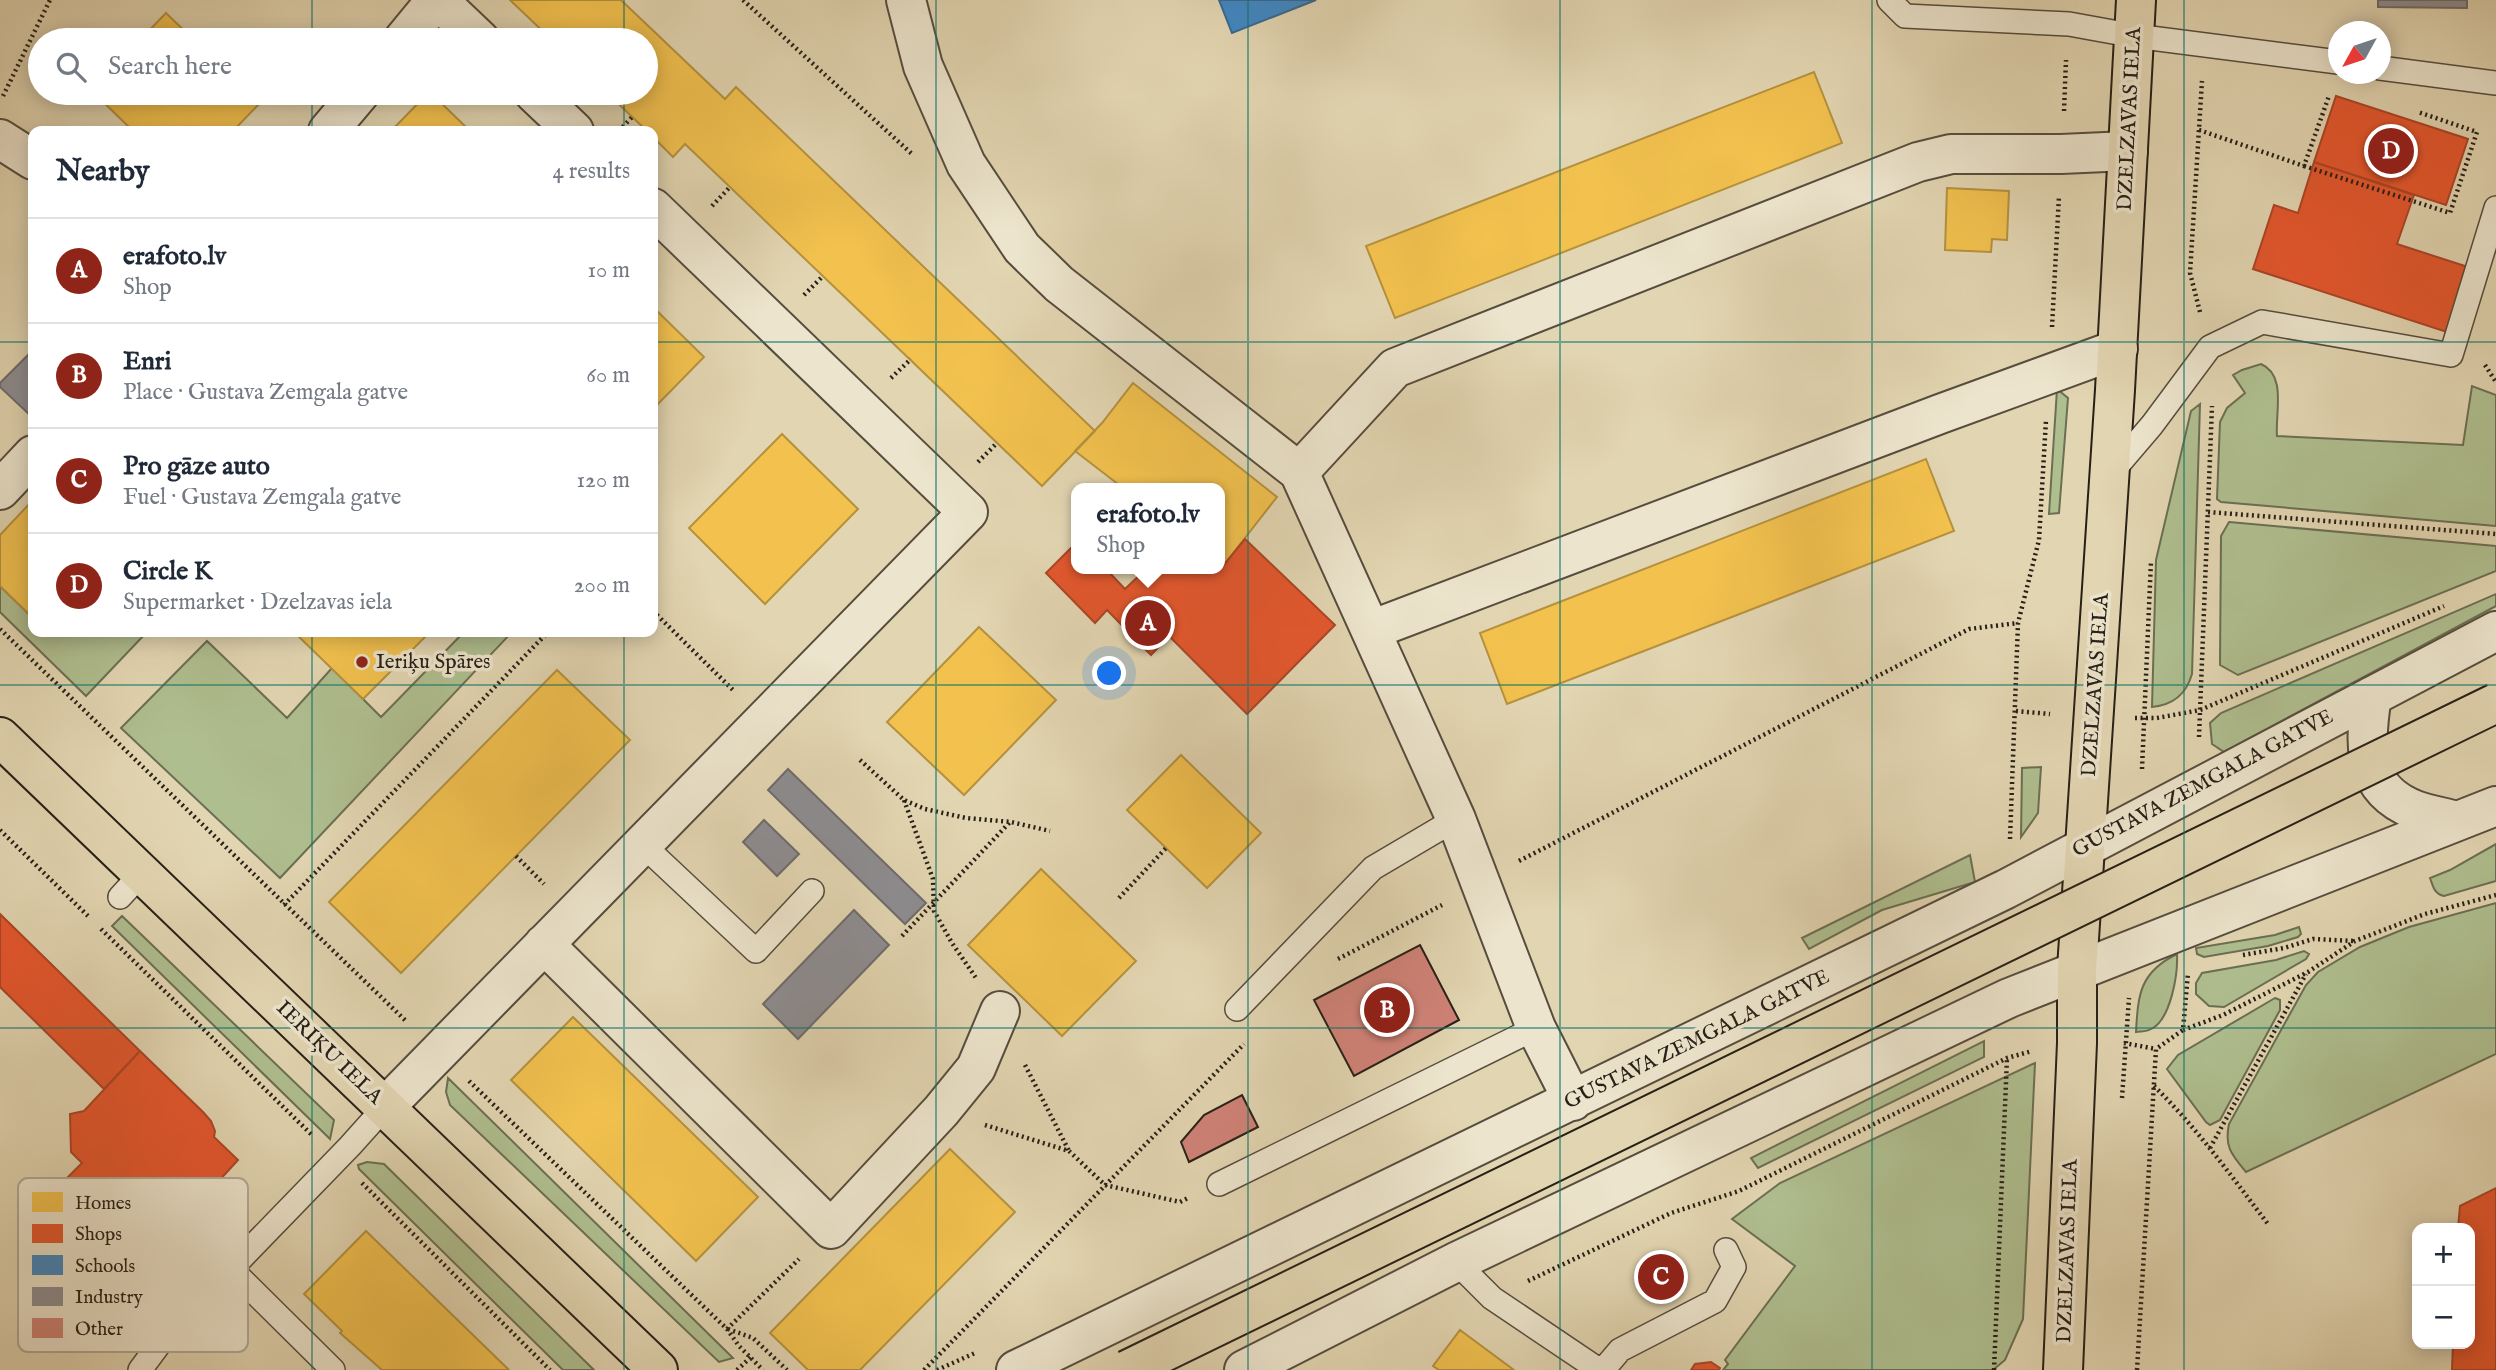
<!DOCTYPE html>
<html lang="en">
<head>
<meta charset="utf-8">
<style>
	body { margin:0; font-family:"IM FELL English",serif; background:#f2f2f3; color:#1f2937 }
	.controls { position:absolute; right:21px; bottom:21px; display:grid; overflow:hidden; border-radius:14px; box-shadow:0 4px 18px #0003 }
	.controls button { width:63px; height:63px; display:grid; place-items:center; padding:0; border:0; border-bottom:2px solid #e0e1e3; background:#fff; color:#1f2937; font:35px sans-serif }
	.compass { position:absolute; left:2328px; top:21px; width:63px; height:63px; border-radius:50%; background:#fff; box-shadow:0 4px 18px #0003; rotate:230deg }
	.you { position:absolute; left:1110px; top:674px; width:24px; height:24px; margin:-18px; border:5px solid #fff; border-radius:50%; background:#1a73e8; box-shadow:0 0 0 10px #1a73e833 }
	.badge { display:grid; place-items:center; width:46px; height:46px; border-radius:50%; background:#8f2418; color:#fff; font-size:23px; font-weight:700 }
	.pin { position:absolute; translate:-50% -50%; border:4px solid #fff; box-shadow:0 2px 7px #0006 }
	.popup { position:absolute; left:1071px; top:483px; width:154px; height:91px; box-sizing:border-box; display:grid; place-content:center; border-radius:14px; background:#fff; filter:drop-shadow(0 2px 5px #0005); font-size:23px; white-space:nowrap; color:#747a83 }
	.popup b { font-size:26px; color:#1f2937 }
	.popup::after { content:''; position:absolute; left:50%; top:100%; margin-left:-14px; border:14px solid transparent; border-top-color:#fff }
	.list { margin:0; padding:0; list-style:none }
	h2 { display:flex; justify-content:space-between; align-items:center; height:91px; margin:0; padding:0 28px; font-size:30px }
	h2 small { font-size:23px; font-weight:400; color:#747a83 }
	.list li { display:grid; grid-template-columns:46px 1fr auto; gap:21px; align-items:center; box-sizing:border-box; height:105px; padding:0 28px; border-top:2px solid #e0e1e3 }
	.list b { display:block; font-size:26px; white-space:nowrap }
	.list p { margin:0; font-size:23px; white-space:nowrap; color:#747a83 }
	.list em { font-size:23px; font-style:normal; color:#747a83 }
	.icon { flex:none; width:38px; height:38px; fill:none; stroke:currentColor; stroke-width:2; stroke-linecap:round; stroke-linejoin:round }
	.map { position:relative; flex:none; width:2496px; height:1370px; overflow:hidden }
	.search { position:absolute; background:#fff; box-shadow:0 4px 18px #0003; left:28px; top:28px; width:630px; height:77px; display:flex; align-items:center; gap:18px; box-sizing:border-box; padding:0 24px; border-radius:38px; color:#747a83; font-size:26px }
	.panel { position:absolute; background:#fff; box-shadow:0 4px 18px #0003; left:28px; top:126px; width:630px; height:511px; border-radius:14px }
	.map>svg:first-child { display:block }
	.green { fill:#afbe8f; stroke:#6b6f53; stroke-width:2 }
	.homes { fill:#f2c14e; stroke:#b5913e; stroke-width:2 }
	.shops { fill:#e4572e; stroke:#ab4627; stroke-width:2 }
	.schools { fill:#3f88c5; stroke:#386991; stroke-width:2 }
	.industry { fill:#8d8d92; stroke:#6e6c6d; stroke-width:2 }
	.building { fill:#cf8277; stroke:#272017; stroke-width:2 }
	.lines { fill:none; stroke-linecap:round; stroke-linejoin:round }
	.lane-casing { stroke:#564d3e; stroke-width:26 }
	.street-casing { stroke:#564d3e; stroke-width:42 }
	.primary-casing { stroke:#272017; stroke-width:42 }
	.path { stroke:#272017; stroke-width:4.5; stroke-dasharray:2 3.5; stroke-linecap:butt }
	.lane { stroke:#ece4cc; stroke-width:23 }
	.street { stroke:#ece4cc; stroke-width:38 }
	.primary { stroke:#e2d5b1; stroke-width:38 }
	.primary-bridge-casing { stroke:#272017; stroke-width:42; stroke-linecap:butt }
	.primary-bridge { stroke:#e2d5b1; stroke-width:38 }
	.grid { fill:none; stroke:#0f766e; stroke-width:2; stroke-opacity:0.55 }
	.poi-dot { fill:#8f2418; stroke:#ece4cc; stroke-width:2.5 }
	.labels { text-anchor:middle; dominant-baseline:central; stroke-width:7; stroke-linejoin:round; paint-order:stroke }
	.street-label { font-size:21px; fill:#272017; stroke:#ece4cc }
	.poi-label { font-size:21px; fill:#272017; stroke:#ece4cc; text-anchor:start }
	.key { fill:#ece4cc; stroke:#b1a996; stroke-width:2 }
	.key-label { font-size:19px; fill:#272017 }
</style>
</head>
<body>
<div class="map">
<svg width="2496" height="1370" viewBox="0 0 2496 1370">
	<rect width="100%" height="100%" fill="#e2d5b1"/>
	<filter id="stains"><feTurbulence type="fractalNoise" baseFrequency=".00286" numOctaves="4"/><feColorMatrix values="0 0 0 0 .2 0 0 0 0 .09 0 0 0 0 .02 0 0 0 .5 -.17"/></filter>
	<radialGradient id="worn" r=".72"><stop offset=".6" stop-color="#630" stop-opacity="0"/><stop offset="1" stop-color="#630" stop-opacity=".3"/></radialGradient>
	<path class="green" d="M 2261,364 C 2287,375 2275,413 2277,436 L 2463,445 L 2472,386 L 2496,395 L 2496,526 L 2221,502 L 2217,499 L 2220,422 L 2227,408 L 2245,393 L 2233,375 L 2242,370 Z
		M 2057,389 L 2068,398 L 2059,513 L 2049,514 Z
		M 2200,404 L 2192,674 C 2186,695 2173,705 2152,707 L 2156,560 L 2191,411 Z
		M 2229,522 L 2496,546 L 2496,571 L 2238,675 L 2220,665 L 2221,536 Z
		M 0,586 L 33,618 L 33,632 L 147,632 L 86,696 L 0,612 Z
		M 2496,594 L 2496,606 L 2224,752 L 2212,744 L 2210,723 L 2221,713 Z
		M 464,632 L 512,632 L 280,878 L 121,728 L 207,641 L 287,718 L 332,668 L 381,717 Z
		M 2041,767 L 2038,813 L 2021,837 L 2022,768 Z
		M 2496,844 L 2496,881 L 2444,896 C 2434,894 2433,886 2430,878 L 2450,870 Z
		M 1970,855 L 1975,882 L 1882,910 L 1809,949 L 1802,938 Z
		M 2496,903 L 2496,1054 L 2246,1172 C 2232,1155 2224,1147 2229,1124 L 2306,985 L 2318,972 L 2360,947 L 2409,927 Z
		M 122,916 L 334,1120 L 330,1139 L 112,926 Z
		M 2299,927 L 2301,934 L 2298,937 L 2268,946 L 2204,957 L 2197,954 L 2196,948 L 2275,935 Z
		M 2304,951 L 2309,954 L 2306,959 L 2224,1007 L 2209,1006 L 2196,994 L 2196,983 L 2202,973 L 2276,960 Z
		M 2177,954 C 2178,974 2171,1017 2153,1028 C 2147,1032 2142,1031 2136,1032 C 2138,994 2140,972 2177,954 Z
		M 2275,998 L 2280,1000 L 2280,1010 L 2220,1120 L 2210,1125 L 2206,1122 L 2167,1069 L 2178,1055 Z
		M 1984,1041 L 1984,1057 L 1758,1168 L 1751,1158 Z
		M 2035,1063 L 2023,1319 L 2005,1360 L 1993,1370 L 1723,1370 L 1728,1364 L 1725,1360 L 1795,1266 L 1732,1219 L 1780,1183 Z
		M 448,1078 L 733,1358 L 719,1362 L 450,1105 L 446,1092 Z
		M 367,1162 L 384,1164 L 594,1370 L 563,1370 L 359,1169 L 358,1165 Z"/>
	<path class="homes" d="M 510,0 L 621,0 L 725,99 L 736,87 L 1095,431 L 1042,486 L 685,144 L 673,157 L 653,137 L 653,131 L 647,131 L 607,93 L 646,93 L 646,40 L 552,40 Z
		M 166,13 L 194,40 L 140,40 Z
		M 1814,72 L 1842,143 L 1395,318 L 1366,246 Z
		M 94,93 L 247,93 L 259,104 L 233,131 L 133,131 Z
		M 428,93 L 431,93 L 470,131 L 391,131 Z
		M 1947,188 L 2009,191 L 2007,240 L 1992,239 L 1991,252 L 1945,250 Z
		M 653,307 L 704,357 L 653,409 Z
		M 1133,383 L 1277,497 L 1223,566 L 1220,564 L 1220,488 L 1123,488 L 1075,451 L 1102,423 Z
		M 782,434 L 858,509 L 765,604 L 689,528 Z
		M 1926,459 L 1954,531 L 1507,704 L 1480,633 Z
		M 33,500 L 33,618 L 0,586 L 0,535 Z
		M 979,627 L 1056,700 L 964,795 L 887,722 Z
		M 294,632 L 430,632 L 363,699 Z
		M 557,670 L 630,740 L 401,973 L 329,902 Z
		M 1181,755 L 1261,833 L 1207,888 L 1127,810 Z
		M 1041,869 L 1136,961 L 1062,1036 L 968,945 Z
		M 573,1017 L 758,1197 L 696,1261 L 511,1080 Z
		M 950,1149 L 1015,1212 L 860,1370 L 808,1370 L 770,1333 Z
		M 366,1231 L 509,1370 L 382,1370 L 340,1333 L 342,1331 L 304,1294 Z
		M 1460,1330 L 1514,1370 L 1439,1370 L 1433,1366 Z"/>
	<path class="shops" d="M 2336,96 L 2468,139 L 2446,205 L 2314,162 Z
		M 2314,162 L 2414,195 L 2397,244 L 2471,268 L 2450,333 L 2253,269 L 2274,205 L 2298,213 Z
		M 1245,539 L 1335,625 L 1247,714 L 1169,636 L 1151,655 L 1107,610 L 1095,623 L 1046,573 L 1076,543 L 1076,569 L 1106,569 L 1125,589 L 1146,569 L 1220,569 L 1220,564 L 1223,566 Z
		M 0,914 L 140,1051 L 104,1089 L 0,987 Z
		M 140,1051 L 203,1112 L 211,1121 L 215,1131 L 214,1137 L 238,1160 L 216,1184 L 214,1193 L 205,1213 L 145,1275 L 85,1217 L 65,1216 L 65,1198 L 56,1189 L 82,1163 L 71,1152 L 70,1114 L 84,1111 Z
		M 2496,1188 L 2496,1370 L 2452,1370 L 2453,1344 L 2470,1344 L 2470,1228 L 2458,1228 L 2460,1206 Z
		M 1711,1362 L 1720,1368 L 1719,1370 L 1691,1370 L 1695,1364 Z"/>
	<path class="schools" d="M 1219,0 L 1316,0 L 1232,33 Z"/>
	<path class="industry" d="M 2378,0 L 2467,0 L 2467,8 L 2378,7 Z
		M 29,354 L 33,358 L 33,418 L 0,387 L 0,383 Z
		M 788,769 L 926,903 L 905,924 L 768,790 Z
		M 764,820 L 799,854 L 777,876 L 743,842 Z
		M 854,910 L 889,945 L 798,1039 L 763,1004 Z"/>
	<path class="building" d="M 1420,945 L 1459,1020 L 1354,1076 L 1314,1000 Z
		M 1242,1095 L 1258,1127 L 1189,1162 L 1181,1142 L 1204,1115 Z"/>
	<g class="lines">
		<defs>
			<path id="lane" d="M 1889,0 L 1905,16 L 2069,24 L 2135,36 L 2338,62
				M 2380,68 L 2496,83
				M 2111,473 L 2152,425 L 2210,347 L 2262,322 L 2451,355 L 2496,208
				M 642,844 L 756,951 L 812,891
				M 120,897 L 142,873
				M 1237,1009 L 1373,868 L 1456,819
				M 1219,1184 L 1536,1028
				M 1456,1262 L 1492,1298 L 1599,1370
				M 231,1269 L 333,1370
				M 140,1370 L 163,1339 L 350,1146 L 385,1107
				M 1603,1370 L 1620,1350 L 1715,1301 L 1734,1267 L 1726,1250"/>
			<path id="street" d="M 438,0 L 480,40
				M 906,0 L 923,66 L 966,164 L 1022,248 L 1059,284 L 1299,472 L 1456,819 L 1536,1028 L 1573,1101
				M 403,40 L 436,0
				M 534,93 L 574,131
				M 328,131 L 360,93
				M 0,139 L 33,160
				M 1299,472 L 1395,368 L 1918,162 L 1951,154 L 2061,154 L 2128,151
				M 0,490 L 33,455
				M 1371,630 L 1940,414 L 2118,349
				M 2372,696 C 2364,744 2361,789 2415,810 C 2428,815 2443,817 2457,821
				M 544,944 L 831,1229 L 941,1111 L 976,1068 L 1000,1011
				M 385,1107 L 968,512 L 653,208
				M 1016,1370 L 2006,889 L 2496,631
				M 1244,1370 L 1456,1262 L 2009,998 L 2496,806"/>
			<path id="primary" d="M 0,737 L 658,1370
				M 2063,1370 L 2077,1043 L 2077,969 L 2115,390 L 2136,0"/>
		</defs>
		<use href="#lane" class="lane-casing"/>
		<use href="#street" class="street-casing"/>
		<use href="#primary" class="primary-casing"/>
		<path class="path" d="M 743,0 L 912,154
			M 3,96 L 50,0
			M 2064,111 L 2066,60
			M 2199,130 L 2304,166 L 2329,96
			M 619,131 L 632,117
			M 2304,166 L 2450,213 L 2477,132 L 2418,112
			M 712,206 L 730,187
			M 804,295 L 823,276
			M 2200,312 L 2190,273 L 2202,81
			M 2052,327 L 2059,196
			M 2485,365 L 2496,382
			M 891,378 L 911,359
			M 978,462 L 997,443
			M 2208,512 L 2496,534
			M 653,611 L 733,690
			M 0,629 L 407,1022
			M 2016,711 L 2050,714
			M 2135,718 L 2157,718 L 2200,710 L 2444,606
			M 2199,737 L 2212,406
			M 860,760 L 904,800 L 925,809 L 966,818 L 1011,822 L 1050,831
			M 2142,769 L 2151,561
			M 904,800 L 933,879 L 934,911 L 952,943 L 976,978
			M 0,830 L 88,916
			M 2010,839 L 2018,623 L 2039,540 L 2046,420
			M 516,856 L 544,884
			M 1519,861 L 1969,629 L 2018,623
			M 1119,898 L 1166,848
			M 284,905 L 548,632
			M 101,929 L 313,1136
			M 902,936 L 1010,822
			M 2243,955 L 2284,948 L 2313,939 L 2354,941
			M 1338,959 L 1442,905
			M 2183,1030 L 2223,1015 L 2308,972 L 2355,941 L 2425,914 L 2496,895
			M 2124,1043 L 2156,1049
			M 1025,1065 L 1069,1151
			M 469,1081 L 727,1329 L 739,1346 L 763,1370
			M 2154,1086 C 2197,1128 2232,1177 2268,1224
			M 2122,1098 L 2129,998
			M 985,1125 L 1069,1151 L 1105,1185 L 1180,1202 L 1188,1198
			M 2210,1148 L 2306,974
			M 362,1183 L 550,1370
			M 1528,1281 L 1671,1213 L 1739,1191 L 2007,1058 L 2032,1051
			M 727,1329 L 799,1259
			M 728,1329 L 753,1338 L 787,1370
			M 737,1370 L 751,1357
			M 924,1370 L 1244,1044
			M 937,1370 L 975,1353
			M 1994,1370 L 2007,1058
			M 2137,1370 L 2156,1049 L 2183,1030 L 2188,973"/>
		<use href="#lane" class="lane"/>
		<use href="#street" class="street"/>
		<use href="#primary" class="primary"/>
		<defs>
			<path id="primary-bridge" d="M 1127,1370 L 2496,703"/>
		</defs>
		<use href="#primary-bridge" class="primary-bridge-casing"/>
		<use href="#primary-bridge" class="primary-bridge"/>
	</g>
	<path class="grid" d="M 312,0 L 312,40M 624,0 L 624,40M 936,0 L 936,1370M 1248,0 L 1248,1370M 1560,0 L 1560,1370M 1872,0 L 1872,1370M 2184,0 L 2184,1370M 312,93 L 312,131M 624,93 L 624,131M 0,342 L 33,342M 653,342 L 2496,342M 312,632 L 312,1370M 624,632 L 624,1370M 0,685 L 2496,685M 0,1028 L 2496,1028"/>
	<circle class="poi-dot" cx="362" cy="662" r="7"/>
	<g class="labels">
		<g class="street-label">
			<text transform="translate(2130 119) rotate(-87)">DZELZAVAS IELA</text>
			<text transform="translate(2096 685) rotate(-86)">DZELZAVAS IELA</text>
			<text transform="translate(2203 784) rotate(-28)">GUSTAVA ZEMGALA GATVE</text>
			<text transform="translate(1697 1040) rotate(-26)">GUSTAVA ZEMGALA GATVE</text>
			<text transform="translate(329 1053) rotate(44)">IERIĶU IELA</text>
			<text transform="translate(2068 1251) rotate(-88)">DZELZAVAS IELA</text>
		</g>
		<g class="poi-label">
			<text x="376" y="662">Ieriķu Spāres</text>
		</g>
	</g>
	<rect x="18" y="1178" width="230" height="174" rx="10" class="key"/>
	<rect x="32" y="1192" width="31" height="20" fill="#f2c14e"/>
	<rect x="32" y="1224" width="31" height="19" fill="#e4572e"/>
	<rect x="32" y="1255" width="31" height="20" fill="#3f88c5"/>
	<rect x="32" y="1287" width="31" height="19" fill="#8d8d92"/>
	<rect x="32" y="1318" width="31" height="20" fill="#cf8277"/>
	<g class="key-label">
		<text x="75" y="1209">Homes</text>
		<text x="75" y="1240">Shops</text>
		<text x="75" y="1272">Schools</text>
		<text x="75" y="1303">Industry</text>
		<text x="75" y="1335">Other</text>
	</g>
	<rect width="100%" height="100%" filter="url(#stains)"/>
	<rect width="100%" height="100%" fill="url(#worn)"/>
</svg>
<div class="controls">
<button>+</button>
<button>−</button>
</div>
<svg class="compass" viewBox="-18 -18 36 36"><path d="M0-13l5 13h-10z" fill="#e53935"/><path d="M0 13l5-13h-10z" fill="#747a83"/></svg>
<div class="you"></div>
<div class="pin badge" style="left:1148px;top:623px">A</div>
<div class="popup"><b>erafoto.lv</b>Shop</div>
<div class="pin badge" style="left:1387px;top:1010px">B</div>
<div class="pin badge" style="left:1661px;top:1277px">C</div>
<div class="pin badge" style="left:2391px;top:151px">D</div>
<div class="search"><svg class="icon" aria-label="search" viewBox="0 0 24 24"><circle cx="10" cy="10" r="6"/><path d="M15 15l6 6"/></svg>Search here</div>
<section class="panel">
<h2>Nearby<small>4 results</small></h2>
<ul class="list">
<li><span class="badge">A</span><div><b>erafoto.lv</b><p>Shop</p></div><em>10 m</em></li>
<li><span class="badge">B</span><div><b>Enri</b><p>Place · Gustava Zemgala gatve</p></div><em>60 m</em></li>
<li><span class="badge">C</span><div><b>Pro gāze auto</b><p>Fuel · Gustava Zemgala gatve</p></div><em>120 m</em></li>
<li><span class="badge">D</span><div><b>Circle K</b><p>Supermarket · Dzelzavas iela</p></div><em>200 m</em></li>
</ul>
</section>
</div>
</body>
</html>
